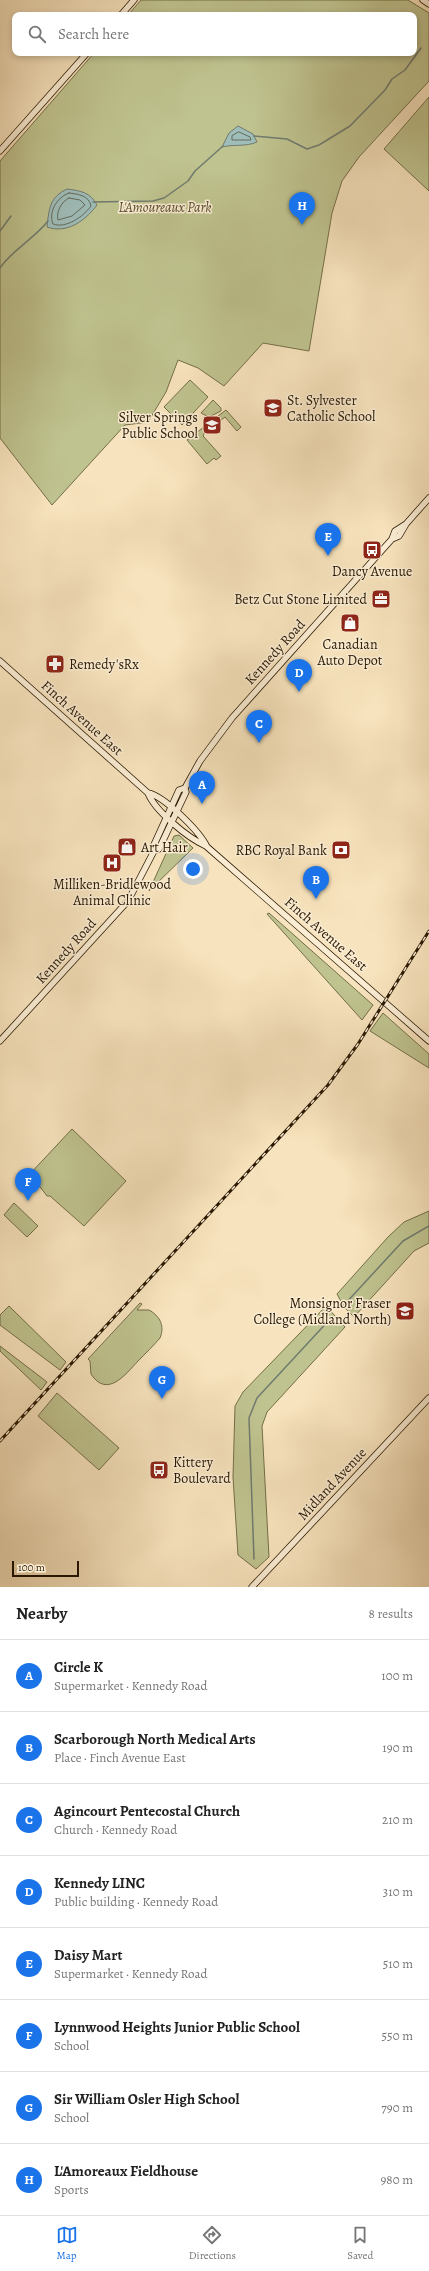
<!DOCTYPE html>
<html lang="en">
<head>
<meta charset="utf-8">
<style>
	body { margin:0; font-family:Alegreya,serif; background:#f6f6f6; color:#222 }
	.scale { position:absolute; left:12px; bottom:10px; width:67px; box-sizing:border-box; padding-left:4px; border:2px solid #2a1801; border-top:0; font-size:11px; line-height:14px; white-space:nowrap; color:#2a1801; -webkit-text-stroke:3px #faedd4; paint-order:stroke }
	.you { position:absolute; left:193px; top:869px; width:14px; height:14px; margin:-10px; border:3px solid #fff; border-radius:50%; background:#1a73e8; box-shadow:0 0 0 6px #1a73e833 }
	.badge { display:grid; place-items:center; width:26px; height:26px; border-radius:50%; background:#1a73e8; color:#fff; font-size:13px; font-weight:700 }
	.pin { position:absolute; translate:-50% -33px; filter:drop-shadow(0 1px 2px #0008) }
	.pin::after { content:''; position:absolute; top:21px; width:14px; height:12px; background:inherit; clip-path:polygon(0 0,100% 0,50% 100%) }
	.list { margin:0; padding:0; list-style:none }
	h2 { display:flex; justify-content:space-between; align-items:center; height:52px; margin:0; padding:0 16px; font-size:17px }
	h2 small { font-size:13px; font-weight:400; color:#767676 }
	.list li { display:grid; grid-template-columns:26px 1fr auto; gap:12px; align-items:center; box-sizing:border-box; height:72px; padding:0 16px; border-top:1px solid #e0e0e0 }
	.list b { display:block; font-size:15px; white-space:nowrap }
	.list p { margin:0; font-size:13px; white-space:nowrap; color:#767676 }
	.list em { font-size:13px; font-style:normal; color:#767676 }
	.icon { flex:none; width:22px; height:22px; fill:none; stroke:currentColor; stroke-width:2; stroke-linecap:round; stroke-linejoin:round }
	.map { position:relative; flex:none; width:429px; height:1587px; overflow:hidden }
	.search { position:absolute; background:#fff; box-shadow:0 2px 6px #0003; left:12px; right:12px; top:12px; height:44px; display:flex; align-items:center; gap:10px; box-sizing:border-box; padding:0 14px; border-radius:8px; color:#767676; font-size:15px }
	.sheet { height:628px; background:#fff }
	nav { display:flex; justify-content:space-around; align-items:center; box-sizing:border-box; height:56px; border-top:1px solid #e0e0e0; background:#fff; font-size:11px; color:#767676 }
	nav a { display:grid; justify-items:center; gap:2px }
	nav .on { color:#1a73e8 }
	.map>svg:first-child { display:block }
	.green { fill:#bfc38f; stroke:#746e48 }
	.water { fill:#9fbdb9; stroke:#707b6f }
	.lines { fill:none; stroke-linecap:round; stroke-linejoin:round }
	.shore { stroke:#646a5d; stroke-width:1 }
	.stream { stroke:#707b6f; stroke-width:1.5 }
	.secondary-casing { stroke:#2a1801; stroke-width:7 }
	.secondary { stroke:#faedd4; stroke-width:5.5 }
	.rail-casing { stroke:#2a1801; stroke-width:3 }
	.rail { stroke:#faedd4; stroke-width:1.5; stroke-dasharray:4.5; stroke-linecap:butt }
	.labels { text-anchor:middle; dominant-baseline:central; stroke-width:3; stroke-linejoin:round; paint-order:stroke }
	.park-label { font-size:14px; font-style:italic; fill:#574b2c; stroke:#faedd4 }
	.poi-label { font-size:14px; fill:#2a1801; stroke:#faedd4; text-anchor:start }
	.street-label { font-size:14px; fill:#2a1801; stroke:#faedd4 }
</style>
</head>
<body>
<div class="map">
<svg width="429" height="1587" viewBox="0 0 429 1587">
	<rect width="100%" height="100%" fill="#f7e3bd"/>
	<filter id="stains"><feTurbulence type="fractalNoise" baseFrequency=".005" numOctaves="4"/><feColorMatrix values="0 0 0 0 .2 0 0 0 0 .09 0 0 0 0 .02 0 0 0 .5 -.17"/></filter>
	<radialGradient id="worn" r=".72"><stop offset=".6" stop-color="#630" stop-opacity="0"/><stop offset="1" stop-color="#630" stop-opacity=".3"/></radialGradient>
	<path class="green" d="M 141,0 L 408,0 L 429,13 L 429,81 L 359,157 L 342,181 L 332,213 L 309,351 L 263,343 L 224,386 L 198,368 L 178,360 L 166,392 L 148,422 L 125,425 L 52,505 L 0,438 L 0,161 L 94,53 L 414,53 L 414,15 L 128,15 Z
		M 429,97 L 429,191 L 384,149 Z
		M 190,380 L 208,397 L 182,425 L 164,407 Z
		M 213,400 L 221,408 L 221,411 L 209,417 L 201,413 Z
		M 226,410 L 241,427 L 237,431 L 225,417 L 205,432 L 203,436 L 221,456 L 216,460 L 214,458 L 207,464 L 187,440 Z
		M 179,835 L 193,848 L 149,891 L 174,836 Z
		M 269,913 L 373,1005 L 362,1020 L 267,914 Z
		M 383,1013 L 429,1054 L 429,1068 L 370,1031 Z
		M 72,1129 L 126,1181 L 84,1226 L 50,1196 L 47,1196 L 41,1188 L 28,1176 Z
		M 14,1203 L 38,1226 L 27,1237 L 4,1215 Z
		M 429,1211 L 429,1243 L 414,1251 L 354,1317 L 344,1307 L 337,1294 L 388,1237 L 404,1222 Z
		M 140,1303 L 142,1304 L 137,1310 L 149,1310 C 160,1316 165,1326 160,1338 C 153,1346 146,1353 138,1361 C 126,1374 107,1399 91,1374 L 90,1361 L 88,1359 Z
		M 9,1306 L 66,1362 L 60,1370 L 0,1325 L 0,1315 Z
		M 326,1306 L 345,1327 L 267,1412 L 262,1426 L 269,1557 L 256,1569 L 238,1555 L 233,1477 L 235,1406 L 243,1392 Z
		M 0,1346 L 47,1382 L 41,1390 L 0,1351 Z
		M 57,1393 L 119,1448 L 99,1470 L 38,1416 Z"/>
	<path class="water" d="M 238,126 L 253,134 L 257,142 C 246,147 234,144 222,147 L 229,133 Z
		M 67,189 C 81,191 90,192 97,205 C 85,221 67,234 47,227 C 49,208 50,197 67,189 Z"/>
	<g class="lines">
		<path class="shore" d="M 239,132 L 250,137 L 251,140 L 232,140 L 232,136 Z
			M 69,193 C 77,194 89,195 91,206 C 84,216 66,229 53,224 C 48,212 57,197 69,193 Z
			M 69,198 L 80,200 L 85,205 L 72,216 L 58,220 C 56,212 61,202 69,198 Z"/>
		<path class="stream" d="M 254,136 L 287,139 L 307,149 L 319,145 L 350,126 L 385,90 L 392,79 L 405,70 L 421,48
			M 93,202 L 153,201 L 164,198 L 188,181 L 195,171 L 223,146
			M 0,231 L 11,216
			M 0,268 C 13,249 34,239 48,221
			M 344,1305 L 403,1241 L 429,1226
			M 254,1559 L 249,1418 L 257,1398 L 332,1317"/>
		<defs>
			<path id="secondary" d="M 423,0 L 429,4
				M 121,15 L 134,0
				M 0,151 L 87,53
				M 392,539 L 399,536 L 406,524 L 429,498
				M 0,661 L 148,793 C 155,811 188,838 206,846 L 429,1041
				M 148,793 C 164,796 198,830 206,845
				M 154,851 L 159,849 L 186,792 L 185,788 L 200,761 L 232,718 L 392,539 L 395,531 L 406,524
				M 0,1041 L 128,901 L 154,851 L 153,847 L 179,790 L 185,788
				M 252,1587 L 429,1398"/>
		</defs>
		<use href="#secondary" class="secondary-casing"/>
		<use href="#secondary" class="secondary"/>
		<defs>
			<path id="rail" d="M 0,1441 L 328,1085 L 358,1044 L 429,931"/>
		</defs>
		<use href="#rail" class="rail-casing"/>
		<use href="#rail" class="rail"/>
	</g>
	<defs>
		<symbol id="school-square" viewBox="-11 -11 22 22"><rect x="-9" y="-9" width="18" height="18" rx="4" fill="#8f2418" stroke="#faedd4"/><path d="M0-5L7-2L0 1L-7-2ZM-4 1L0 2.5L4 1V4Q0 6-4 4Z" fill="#fff"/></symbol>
		<symbol id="bus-square" viewBox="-11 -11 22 22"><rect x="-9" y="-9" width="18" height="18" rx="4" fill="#8f2418" stroke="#faedd4"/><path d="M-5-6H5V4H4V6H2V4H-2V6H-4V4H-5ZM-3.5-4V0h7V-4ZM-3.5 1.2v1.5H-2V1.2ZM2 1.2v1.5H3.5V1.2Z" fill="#fff"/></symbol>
		<symbol id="office-square" viewBox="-11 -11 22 22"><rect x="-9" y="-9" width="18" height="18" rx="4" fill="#8f2418" stroke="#faedd4"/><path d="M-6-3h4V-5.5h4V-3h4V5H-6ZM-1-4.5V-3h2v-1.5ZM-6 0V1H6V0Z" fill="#fff"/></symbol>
		<symbol id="shop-square" viewBox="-11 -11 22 22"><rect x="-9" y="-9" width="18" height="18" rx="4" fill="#8f2418" stroke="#faedd4"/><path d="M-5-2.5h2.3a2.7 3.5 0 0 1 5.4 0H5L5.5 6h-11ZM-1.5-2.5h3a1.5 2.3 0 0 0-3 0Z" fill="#fff"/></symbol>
		<symbol id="pharmacy-square" viewBox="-11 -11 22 22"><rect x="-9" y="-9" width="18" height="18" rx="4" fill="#8f2418" stroke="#faedd4"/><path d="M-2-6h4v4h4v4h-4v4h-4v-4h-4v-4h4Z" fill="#fff"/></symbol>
		<symbol id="bank-square" viewBox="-11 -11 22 22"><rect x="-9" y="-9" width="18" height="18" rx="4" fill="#8f2418" stroke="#faedd4"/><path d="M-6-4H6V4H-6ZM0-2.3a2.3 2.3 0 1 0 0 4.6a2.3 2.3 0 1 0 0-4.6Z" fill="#fff"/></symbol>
		<symbol id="hospital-square" viewBox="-11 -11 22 22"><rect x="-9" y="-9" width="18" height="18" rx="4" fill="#8f2418" stroke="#faedd4"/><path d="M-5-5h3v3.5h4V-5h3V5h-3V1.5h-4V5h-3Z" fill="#fff"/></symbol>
	</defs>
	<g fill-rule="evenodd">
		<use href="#school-square" x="262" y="397" width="22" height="22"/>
		<use href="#school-square" x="201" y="414" width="22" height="22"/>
		<use href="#bus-square" x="361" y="539" width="22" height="22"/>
		<use href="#office-square" x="370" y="588" width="22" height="22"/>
		<use href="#shop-square" x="339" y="612" width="22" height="22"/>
		<use href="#pharmacy-square" x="44" y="653" width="22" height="22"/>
		<use href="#shop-square" x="116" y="836" width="22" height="22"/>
		<use href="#bank-square" x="330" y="839" width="22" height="22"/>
		<use href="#hospital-square" x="101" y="852" width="22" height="22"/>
		<use href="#school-square" x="394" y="1300" width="22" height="22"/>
		<use href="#bus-square" x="148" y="1459" width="22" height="22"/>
	</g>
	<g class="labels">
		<g class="park-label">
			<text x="165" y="207">L'Amoureaux Park</text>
		</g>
		<g class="poi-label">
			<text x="287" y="400">St. Sylvester<tspan x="287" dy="16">Catholic School</tspan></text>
			<text x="198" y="417" text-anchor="end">Silver Springs<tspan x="198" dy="16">Public School</tspan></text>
			<text x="372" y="571" text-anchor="middle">Dancy Avenue</text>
			<text x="367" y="599" text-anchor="end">Betz Cut Stone Limited</text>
			<text x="350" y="644" text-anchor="middle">Canadian<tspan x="350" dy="16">Auto Depot</tspan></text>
			<text x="69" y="664">Remedy'sRx</text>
			<text x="141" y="847">Art Hair</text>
			<text x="327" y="850" text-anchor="end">RBC Royal Bank</text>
			<text x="112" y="884" text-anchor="middle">Milliken-Bridlewood<tspan x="112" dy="16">Animal Clinic</tspan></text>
			<text x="391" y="1303" text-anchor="end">Monsignor Fraser<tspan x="391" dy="16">College (Midland North)</tspan></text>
			<text x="173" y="1462">Kittery<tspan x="173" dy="16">Boulevard</tspan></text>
		</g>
		<g class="street-label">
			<text transform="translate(275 652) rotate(-48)">Kennedy Road</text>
			<text transform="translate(82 718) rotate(42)">Finch Avenue East</text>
			<text transform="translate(326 934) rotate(41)">Finch Avenue East</text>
			<text transform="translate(66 951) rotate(-48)">Kennedy Road</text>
			<text transform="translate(332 1484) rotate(-47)">Midland Avenue</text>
		</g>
	</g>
	<rect width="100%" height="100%" filter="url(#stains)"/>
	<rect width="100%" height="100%" fill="url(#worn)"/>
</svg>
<div class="scale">100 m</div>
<div class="you"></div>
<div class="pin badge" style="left:202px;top:804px">A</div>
<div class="pin badge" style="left:316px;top:899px">B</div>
<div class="pin badge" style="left:259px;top:743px">C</div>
<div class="pin badge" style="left:299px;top:692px">D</div>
<div class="pin badge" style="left:328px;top:556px">E</div>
<div class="pin badge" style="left:28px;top:1201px">F</div>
<div class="pin badge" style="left:162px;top:1399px">G</div>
<div class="pin badge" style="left:302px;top:225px">H</div>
<div class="search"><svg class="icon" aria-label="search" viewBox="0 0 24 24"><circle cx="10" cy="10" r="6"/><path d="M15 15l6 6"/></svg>Search here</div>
</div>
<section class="sheet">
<h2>Nearby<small>8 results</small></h2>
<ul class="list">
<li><span class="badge">A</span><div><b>Circle K</b><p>Supermarket · Kennedy Road</p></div><em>100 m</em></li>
<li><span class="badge">B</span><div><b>Scarborough North Medical Arts</b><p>Place · Finch Avenue East</p></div><em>190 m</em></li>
<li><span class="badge">C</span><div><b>Agincourt Pentecostal Church</b><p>Church · Kennedy Road</p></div><em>210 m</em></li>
<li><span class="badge">D</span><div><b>Kennedy LINC</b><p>Public building · Kennedy Road</p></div><em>310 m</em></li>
<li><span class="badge">E</span><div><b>Daisy Mart</b><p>Supermarket · Kennedy Road</p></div><em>510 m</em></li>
<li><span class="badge">F</span><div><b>Lynnwood Heights Junior Public School</b><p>School</p></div><em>550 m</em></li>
<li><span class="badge">G</span><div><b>Sir William Osler High School</b><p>School</p></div><em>790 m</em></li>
<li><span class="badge">H</span><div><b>L'Amoreaux Fieldhouse</b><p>Sports</p></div><em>980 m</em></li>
</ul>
</section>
<nav>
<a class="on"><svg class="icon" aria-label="map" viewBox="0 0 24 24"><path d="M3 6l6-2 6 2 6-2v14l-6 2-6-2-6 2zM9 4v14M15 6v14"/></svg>Map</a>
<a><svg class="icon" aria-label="directions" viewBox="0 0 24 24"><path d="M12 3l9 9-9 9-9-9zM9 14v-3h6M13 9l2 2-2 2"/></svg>Directions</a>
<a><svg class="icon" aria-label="saved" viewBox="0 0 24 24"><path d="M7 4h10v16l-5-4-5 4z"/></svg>Saved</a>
</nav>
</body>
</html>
